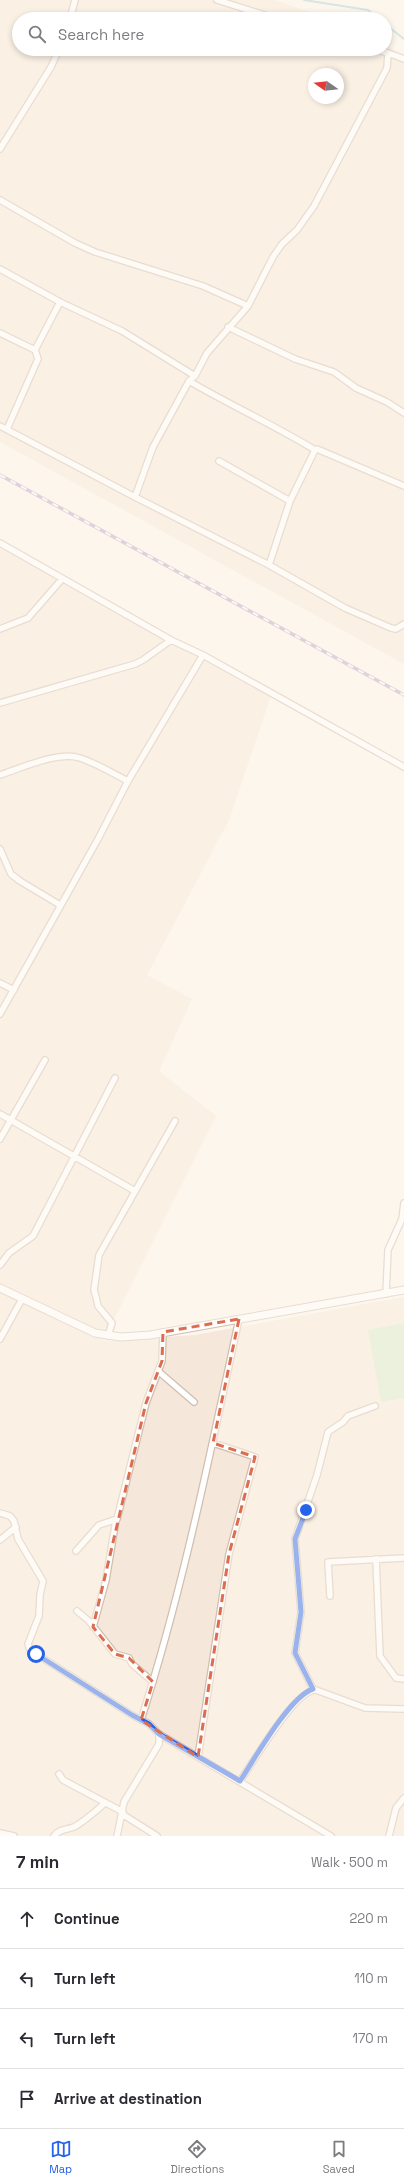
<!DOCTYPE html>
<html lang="en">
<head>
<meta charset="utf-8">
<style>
	body { margin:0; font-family:"Space Grotesk",sans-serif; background:#f2f2f3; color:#2b2b33 }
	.compass { position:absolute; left:308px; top:68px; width:36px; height:36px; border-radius:50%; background:#fff; box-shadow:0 2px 6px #0003; rotate:284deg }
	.stop { position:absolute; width:12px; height:12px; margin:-9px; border:3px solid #2563eb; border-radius:50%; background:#fff }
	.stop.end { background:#2563eb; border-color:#fff; box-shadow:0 1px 4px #0008 }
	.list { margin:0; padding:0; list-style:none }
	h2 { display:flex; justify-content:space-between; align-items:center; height:52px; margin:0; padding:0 16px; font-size:17px }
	h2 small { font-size:13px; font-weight:400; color:#7c7c81 }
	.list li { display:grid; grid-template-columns:26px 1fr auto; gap:12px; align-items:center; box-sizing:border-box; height:60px; padding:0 16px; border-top:1px solid #e1e1e2 }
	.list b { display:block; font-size:15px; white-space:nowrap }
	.list em { font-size:13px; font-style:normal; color:#7c7c81 }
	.icon { flex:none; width:22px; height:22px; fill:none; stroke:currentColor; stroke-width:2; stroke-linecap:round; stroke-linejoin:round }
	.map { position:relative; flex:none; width:404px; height:1836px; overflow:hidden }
	.search { position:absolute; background:#fff; box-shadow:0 2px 6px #0003; left:12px; right:12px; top:12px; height:44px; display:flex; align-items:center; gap:10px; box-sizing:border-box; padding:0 14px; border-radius:22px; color:#7c7c81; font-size:15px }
	.sheet { height:292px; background:#fff }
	nav { display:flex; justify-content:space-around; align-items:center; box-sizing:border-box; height:56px; border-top:1px solid #e1e1e2; background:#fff; font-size:11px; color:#7c7c81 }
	nav a { display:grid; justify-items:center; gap:2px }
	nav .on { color:#2563eb }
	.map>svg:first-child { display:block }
	.residential { fill:#f5e8da; fill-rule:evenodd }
	.green { fill:#d8ecc9 }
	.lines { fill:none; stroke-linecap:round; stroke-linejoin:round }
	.stream { stroke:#a5d3da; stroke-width:2 }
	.minor-casing { stroke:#d1beb0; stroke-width:8 }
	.tertiary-casing { stroke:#d1beb0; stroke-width:9 }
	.minor { stroke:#fff; stroke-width:5.5 }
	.tertiary { stroke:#fff; stroke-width:7 }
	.rail-casing { stroke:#b9a8c9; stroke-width:3.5 }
	.rail { stroke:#fffaf3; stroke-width:2; stroke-dasharray:6; stroke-linecap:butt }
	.route { stroke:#2563eb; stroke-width:5 }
	.marked { fill:none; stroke:#dc6d51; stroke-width:3; stroke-dasharray:8 5; stroke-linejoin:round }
</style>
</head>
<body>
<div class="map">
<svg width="404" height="1836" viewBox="0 0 404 1836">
	<rect width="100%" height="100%" fill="#fdf6ec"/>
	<path class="residential" d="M 0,0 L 274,0 L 330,19 L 19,19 L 19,49 L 385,49 L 385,45 L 404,55 L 404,664 L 0,442 ZM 314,74 L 338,74 L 338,98 L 314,98 Z
		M 0,547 L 271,696 L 229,820 L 147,975 L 192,999 L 159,1071 L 216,1116 L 112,1323 L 108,1336 L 103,1341 L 195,1335 L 404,1297 L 404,1836 L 0,1836 Z"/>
	<path class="green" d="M 404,1323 L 404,1398 L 381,1402 L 368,1330 Z"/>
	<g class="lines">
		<path class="stream" d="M 304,0 L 368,10 L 379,19
			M 385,24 L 404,39"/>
		<defs>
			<path id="minor" d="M 217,0 L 277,19
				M 70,19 L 75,0
				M 388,53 L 404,59
				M 0,149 L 51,67 L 59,49
				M 0,200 L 75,243 L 95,252 L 203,286 L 248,306
				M 0,269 L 60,302 L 122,331 L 195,376
				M 228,327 L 295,359 L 334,372 L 356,388 L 387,402 L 404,413
				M 0,333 L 35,350 L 38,359 L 7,429
				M 35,350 L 60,302
				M 189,381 C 230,405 274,425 315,450 L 317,449 L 404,486
				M 0,426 L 135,497 L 269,565 L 345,608 L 391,628 L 396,629 L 404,624
				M 219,461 L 290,501
				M 135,497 L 153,447 L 189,381 L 195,376 L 207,353 L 248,306 L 273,257 L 282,244 L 297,230 L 314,206 L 387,68 L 388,53 L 374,49
				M 0,543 L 171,640 L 203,655 L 404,767
				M 269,565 L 290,501 L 315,450
				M 0,629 L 28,618 L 62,579
				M 0,703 L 135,664 L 143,660 L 171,640
				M 0,775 C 21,768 59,751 80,758 C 96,763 112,773 128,781
				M 0,849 L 11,874 L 20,881 L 60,905
				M 0,983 L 14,990
				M 0,1014 L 98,839 L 128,781 L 203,655
				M 0,1114 L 135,1191
				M 0,1139 L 45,1060
				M 0,1265 L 9,1253 L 33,1236 L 115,1078
				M 386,1294 L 388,1250 L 402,1219 L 404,1203
				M 108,1336 L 112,1323 L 98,1306 L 96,1297 L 94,1290 L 99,1255 L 175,1121
				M 0,1339 L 22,1299
				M 158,1371 L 194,1402
				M 0,1513 L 10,1516 L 14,1521 L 18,1539 L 43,1581 L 40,1595 L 39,1616 L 28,1644 L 30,1650 L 132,1715 L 149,1724 L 159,1734 L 159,1744 L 124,1802 L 117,1836
				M 0,1540 L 16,1527
				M 76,1551 L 99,1525 L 117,1519 L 146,1403 L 162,1361 L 163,1332
				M 376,1559 L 380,1656 L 396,1678 L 404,1679
				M 330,1596 L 328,1562 L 404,1558
				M 77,1611 L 89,1621 L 115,1654 L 129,1658 L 132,1664 L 153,1682
				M 93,1627 L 106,1580 L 116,1520
				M 313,1689 L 295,1653 L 301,1612 L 295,1539 L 317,1475 L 328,1432 L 343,1422 L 348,1416 L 375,1406
				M 141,1720 C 183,1589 210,1454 239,1319
				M 159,1734 L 331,1836
				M 198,1757 L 229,1554 L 255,1457 L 213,1443
				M 59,1774 L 63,1780 L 123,1812
				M 240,1781 C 252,1764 296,1688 316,1690 L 365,1708 L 404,1709
				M 122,1814 L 157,1836
				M 0,1833 L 14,1836
				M 54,1836 C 59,1829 66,1830 74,1827 C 85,1821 96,1811 105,1803
				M 389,1836 L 396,1808 L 404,1798"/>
			<path id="tertiary" d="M 0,1288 L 95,1333 L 121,1337 L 150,1335 L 404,1290"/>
		</defs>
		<use href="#minor" class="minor-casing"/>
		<use href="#tertiary" class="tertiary-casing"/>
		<use href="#minor" class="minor"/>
		<use href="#tertiary" class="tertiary"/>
		<defs>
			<path id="rail" d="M 0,475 L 404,695"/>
		</defs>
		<use href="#rail" class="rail-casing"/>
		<use href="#rail" class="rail"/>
	</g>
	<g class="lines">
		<path class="route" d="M 36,1654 L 132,1715 L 149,1724 L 159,1734 L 240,1781 C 254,1760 290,1696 313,1689 L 295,1653 L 301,1612 L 295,1539 L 306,1510"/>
	</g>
	<path d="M0 0H404V1836H0ZM 239,1319 L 213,1443 L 255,1457 L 229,1554 L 198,1757 L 141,1720 L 153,1682 L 129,1658 L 115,1654 L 93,1627 L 146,1403 L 162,1361 L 163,1332 Z" fill="#fdf6ec" fill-opacity=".55" fill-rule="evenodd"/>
	<path class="marked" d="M 239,1319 L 213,1443 L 255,1457 L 229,1554 L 198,1757 L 141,1720 L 153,1682 L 129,1658 L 115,1654 L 93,1627 L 146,1403 L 162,1361 L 163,1332 Z"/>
</svg>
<svg class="compass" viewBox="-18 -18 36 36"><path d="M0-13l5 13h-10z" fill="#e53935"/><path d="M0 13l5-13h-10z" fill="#7c7c81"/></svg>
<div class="stop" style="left:36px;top:1654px"></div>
<div class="stop end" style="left:306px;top:1510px"></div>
<div class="search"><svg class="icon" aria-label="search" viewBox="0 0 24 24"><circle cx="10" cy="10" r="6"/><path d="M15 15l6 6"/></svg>Search here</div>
</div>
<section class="sheet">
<h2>7 min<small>Walk · 500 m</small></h2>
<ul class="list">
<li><svg class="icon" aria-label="ahead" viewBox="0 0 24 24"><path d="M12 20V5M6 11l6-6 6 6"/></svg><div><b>Continue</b></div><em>220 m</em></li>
<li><svg class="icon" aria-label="left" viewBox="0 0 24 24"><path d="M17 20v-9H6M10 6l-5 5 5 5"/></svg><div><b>Turn left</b></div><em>110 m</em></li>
<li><svg class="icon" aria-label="left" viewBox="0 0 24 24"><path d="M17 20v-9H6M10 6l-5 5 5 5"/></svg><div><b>Turn left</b></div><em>170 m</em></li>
<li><svg class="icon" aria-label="arrive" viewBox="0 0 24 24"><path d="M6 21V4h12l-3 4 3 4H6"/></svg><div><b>Arrive at destination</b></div></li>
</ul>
</section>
<nav>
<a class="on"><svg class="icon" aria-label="map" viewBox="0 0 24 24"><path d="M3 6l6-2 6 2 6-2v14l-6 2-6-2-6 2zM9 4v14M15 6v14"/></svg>Map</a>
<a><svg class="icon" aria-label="directions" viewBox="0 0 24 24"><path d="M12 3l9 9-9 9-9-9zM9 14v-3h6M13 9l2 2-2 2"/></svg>Directions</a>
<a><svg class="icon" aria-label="saved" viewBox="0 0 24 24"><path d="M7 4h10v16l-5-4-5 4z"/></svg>Saved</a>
</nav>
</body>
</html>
